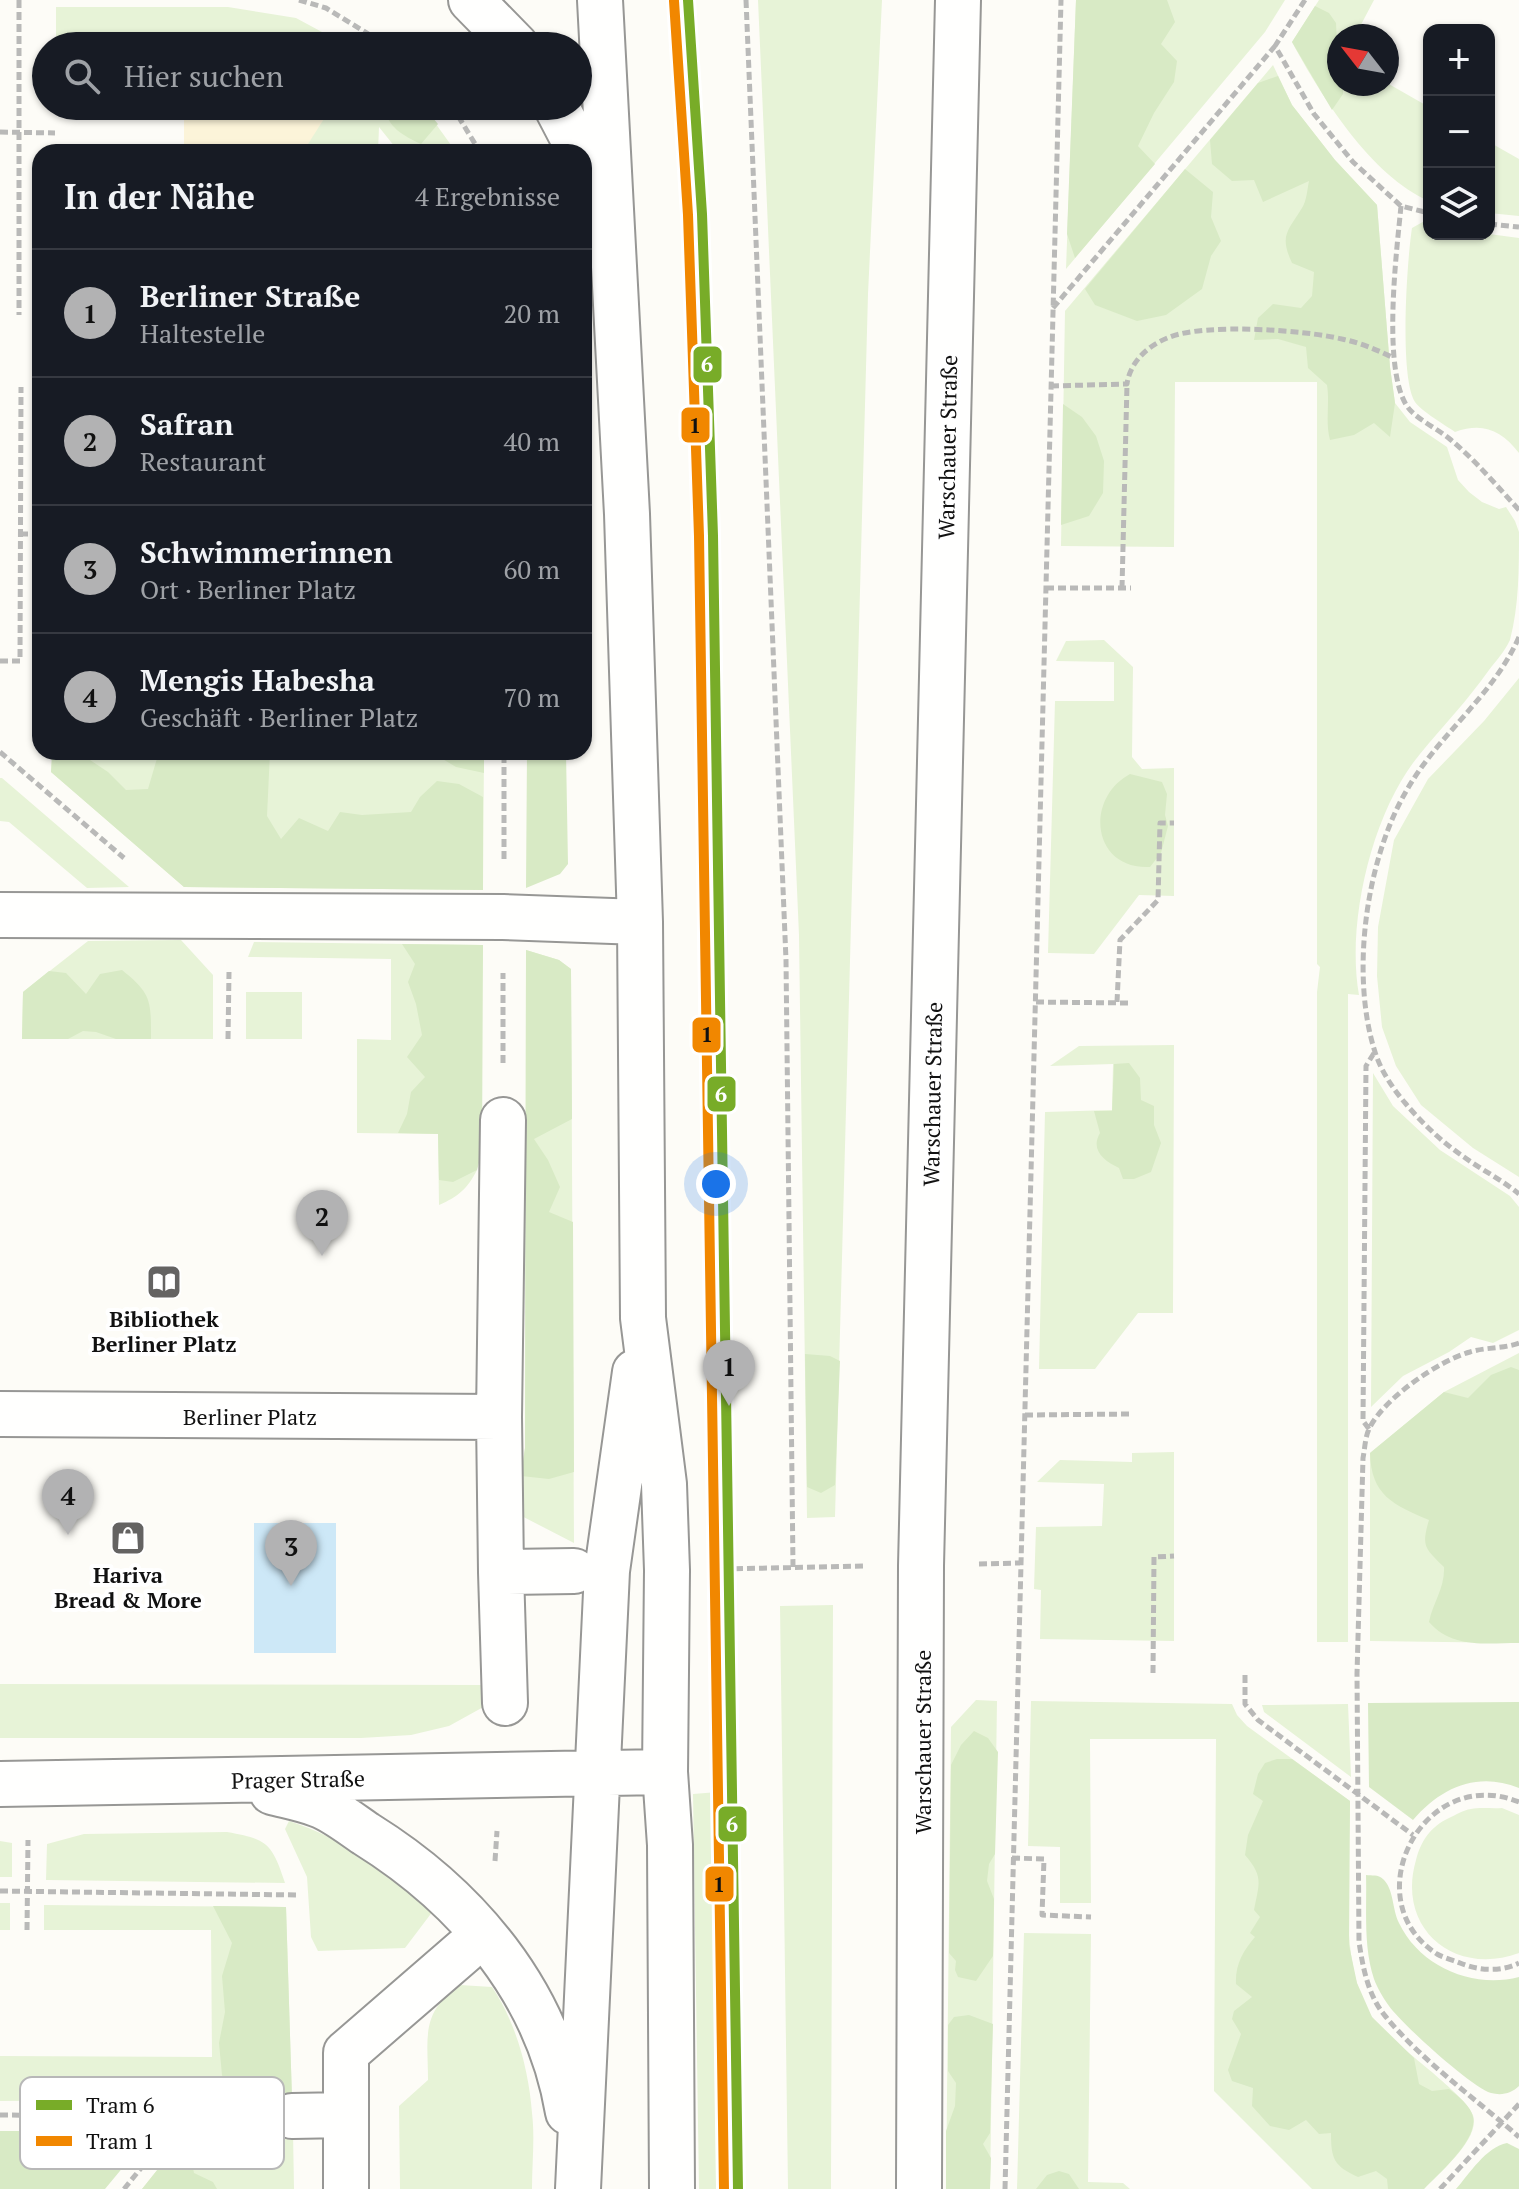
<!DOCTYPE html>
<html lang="de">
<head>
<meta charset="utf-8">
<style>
	body { margin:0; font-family:"PT Serif",serif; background:#20242c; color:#f1f3f6 }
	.controls { position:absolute; right:24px; top:24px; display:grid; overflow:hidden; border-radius:16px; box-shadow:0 2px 6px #0004 }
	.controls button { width:72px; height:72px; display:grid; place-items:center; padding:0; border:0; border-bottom:2px solid #363941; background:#171b24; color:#f1f3f6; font:40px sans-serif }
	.compass { position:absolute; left:1327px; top:24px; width:72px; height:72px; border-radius:50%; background:#171b24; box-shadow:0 2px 6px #0004; rotate:301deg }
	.you { position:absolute; left:716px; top:1184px; width:28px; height:28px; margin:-20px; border:6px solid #fff; border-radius:50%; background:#1a73e8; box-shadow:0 0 0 12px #1a73e833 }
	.badge { display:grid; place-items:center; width:52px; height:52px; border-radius:50%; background:#b2b2b3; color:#111; font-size:26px; font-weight:700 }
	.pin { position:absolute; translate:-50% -66px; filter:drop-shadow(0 2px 4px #0008) }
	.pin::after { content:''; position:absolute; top:42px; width:28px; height:24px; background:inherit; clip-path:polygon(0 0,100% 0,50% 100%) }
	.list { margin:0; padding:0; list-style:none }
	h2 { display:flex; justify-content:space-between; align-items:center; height:104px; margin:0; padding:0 32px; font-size:34px }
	h2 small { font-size:26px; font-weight:400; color:#9ea1a6 }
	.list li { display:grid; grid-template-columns:52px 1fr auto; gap:24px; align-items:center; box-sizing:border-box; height:128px; padding:0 32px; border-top:2px solid #363941 }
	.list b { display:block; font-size:30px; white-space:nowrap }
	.list p { margin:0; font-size:26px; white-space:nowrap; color:#9ea1a6 }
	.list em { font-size:26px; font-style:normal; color:#9ea1a6 }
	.icon { flex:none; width:44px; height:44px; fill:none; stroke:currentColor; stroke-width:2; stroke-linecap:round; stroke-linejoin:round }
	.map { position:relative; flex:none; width:1519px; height:2189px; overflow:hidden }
	.search { position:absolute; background:#171b24; box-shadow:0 2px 6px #0004; left:32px; top:32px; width:560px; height:88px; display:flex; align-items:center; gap:20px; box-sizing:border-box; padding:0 28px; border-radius:44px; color:#9ea1a6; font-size:30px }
	.panel { position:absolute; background:#171b24; box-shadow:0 2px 6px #0004; left:32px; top:144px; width:560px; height:616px; border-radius:24px }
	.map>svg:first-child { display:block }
	.green { fill:#e7f3d7 }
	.forest { fill:#d8eac5 }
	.sand { fill:#fcf4d9 }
	.water { fill:#cde8f7 }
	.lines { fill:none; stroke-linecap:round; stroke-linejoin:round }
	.minor-casing { stroke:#979795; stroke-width:48 }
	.path { stroke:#b9b9b8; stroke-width:5; stroke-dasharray:8 4; stroke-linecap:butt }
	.minor { stroke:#fffffe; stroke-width:44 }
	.tram-1-casing { stroke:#fff; stroke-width:16 }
	.tram-2-casing { stroke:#fff; stroke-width:16 }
	.tram-1 { stroke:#78ac28; stroke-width:10 }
	.tram-2 { stroke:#f18700; stroke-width:10 }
	.labels { text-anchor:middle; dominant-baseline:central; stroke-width:8; stroke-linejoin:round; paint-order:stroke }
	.street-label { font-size:22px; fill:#111; stroke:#fff }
	.poi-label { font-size:22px; font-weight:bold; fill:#111; stroke:#fff }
	.key { fill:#fff; stroke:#b8b8b8; stroke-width:2 }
	.key-label { font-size:22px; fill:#111 }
	.line-badge { stroke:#fff; stroke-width:3 }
	.badge-label { font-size:22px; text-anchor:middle; font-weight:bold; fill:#fff }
	.pale-badge-label { font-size:22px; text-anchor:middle; font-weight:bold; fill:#111 }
</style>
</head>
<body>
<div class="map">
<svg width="1519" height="2189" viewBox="0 0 1519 2189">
	<rect width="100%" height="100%" fill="#fdfcf7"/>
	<path class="green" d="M 758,0 L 882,0 L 868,294 L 835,1517 L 807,1518 L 799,935 Z
		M 1076,0 L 1285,0 L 1265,32 L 1066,269 Z
		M 1319,0 L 1374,0 L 1355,36 L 1339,36 L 1339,84 L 1387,83 L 1429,107 L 1429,121 L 1423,131 L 1429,134 L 1429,201 C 1371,176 1321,96 1292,42 Z
		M 56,7 L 228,7 L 296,18 L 348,46 L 56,46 Z
		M 1273,65 L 1292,105 L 1335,160 L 1377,205 L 1390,367 L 1395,403 L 1410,422 L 1447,447 L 1458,480 L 1469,492 L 1482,502 L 1499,509 L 1506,507 L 1515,521 L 1519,532 C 1519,569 1519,606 1510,640 C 1505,651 1496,661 1489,670 C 1468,700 1443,726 1420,754 C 1372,811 1346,923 1359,995 L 1348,994 L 1348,1642 L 1317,1642 L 1317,992 L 1320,967 L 1317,964 L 1317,382 L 1175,382 L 1174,547 L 1061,546 L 1065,311 Z
		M 184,106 L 423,106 L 456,152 L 399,152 L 379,127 L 378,152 L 184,152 Z
		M 1489,142 L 1519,159 L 1519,216 L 1489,213 Z
		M 1428,219 L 1429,234 L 1489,234 L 1519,238 L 1519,453 C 1501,430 1483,422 1455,432 C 1445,425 1421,411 1415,402 C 1399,376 1407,260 1412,228 Z
		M 1104,640 L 1133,667 L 1132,757 L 1142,769 L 1174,768 L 1174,896 L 1139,895 L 1094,954 L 1048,953 L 1055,701 L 1114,701 L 1114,662 L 1056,661 L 1066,641 Z
		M 1519,678 L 1519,1177 L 1473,1148 L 1421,1105 L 1396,1066 L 1382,1027 L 1377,976 L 1378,927 L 1394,840 L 1428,779 L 1484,721 Z
		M 56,752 L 484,752 L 483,890 L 184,887 L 51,772 L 52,756 Z
		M 0,778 L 2,778 L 129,887 L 87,888 L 9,822 L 0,821 Z
		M 181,940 L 213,975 L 213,1039 L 22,1039 L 23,992 L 88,941 Z
		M 254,942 L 483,945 L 477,1170 C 468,1188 458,1197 439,1205 L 438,1134 L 357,1133 L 357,1039 L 391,1040 L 391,959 L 248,957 Z
		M 526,950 L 559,960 L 571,969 L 574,1543 L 508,1509 L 521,1476 L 525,1448 Z
		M 246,992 L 302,992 L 302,1039 L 246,1039 Z
		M 1174,1045 L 1173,1313 L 1138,1313 L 1095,1369 L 1039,1369 L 1045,1112 L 1112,1110 L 1113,1064 L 1050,1066 L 1079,1046 Z
		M 1373,1073 L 1393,1106 L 1440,1150 L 1510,1196 L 1519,1207 L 1519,1330 L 1493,1343 L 1471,1337 L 1449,1352 L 1403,1376 L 1371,1407 Z
		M 1519,1353 L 1519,1643 L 1370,1641 L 1370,1453 L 1444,1392 Z
		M 1174,1452 L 1174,1641 L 1040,1639 L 1041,1590 L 1034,1589 L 1036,1527 L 1102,1526 L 1104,1484 L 1037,1482 L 1060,1460 L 1132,1462 L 1132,1453 Z
		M 833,1605 L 831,2189 L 788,2189 L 780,1606 Z
		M 0,1684 L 487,1685 L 487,1705 L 449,1726 L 411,1735 L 361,1738 L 0,1738 Z
		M 976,1700 L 997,1701 L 990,2189 L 946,2189 L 951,1727 Z
		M 1031,1701 L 1232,1704 L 1237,1715 L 1247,1726 L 1350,1801 C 1350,1861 1337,1966 1372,2017 C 1379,2027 1389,2036 1398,2044 C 1413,2057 1468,2099 1473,2115 C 1481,2139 1439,2173 1424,2189 L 1312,2189 L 1214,2091 L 1216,1739 L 1090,1739 L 1091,1903 L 1060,1903 L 1060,1847 L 1028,1846 Z
		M 1348,1704 L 1351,1777 L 1264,1712 L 1262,1705 Z
		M 718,1792 L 723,2189 L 699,2189 L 693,1794 Z
		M 1502,1808 L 1519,1815 L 1519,1953 C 1454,1977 1396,1928 1416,1860 C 1421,1841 1430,1827 1449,1818 C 1456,1815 1463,1810 1471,1809 C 1481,1807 1492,1809 1502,1808 Z
		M 289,1821 C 344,1838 389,1874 433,1911 L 405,1948 L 318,1951 L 311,1937 L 307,1877 L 285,1829 Z
		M 227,1832 C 267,1839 272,1843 285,1883 L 46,1880 L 47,1844 L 84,1834 Z
		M 0,1841 L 12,1843 L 12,1877 L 0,1877 Z
		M 0,1903 L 10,1903 L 10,1930 L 0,1930 Z
		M 44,1905 L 286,1907 L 292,2099 L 0,2101 L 0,2056 L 212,2057 L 211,1930 L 44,1930 Z
		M 1024,1933 L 1091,1934 L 1088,2182 L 1123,2183 L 1130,2189 L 1017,2189 Z
		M 460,1985 L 492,1987 C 516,2022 529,2071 532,2113 C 535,2138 532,2164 532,2189 L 400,2189 L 399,2106 L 428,2080 C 428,2037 420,2013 460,1985 Z
		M 293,2132 L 294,2189 L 142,2189 L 186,2134 Z"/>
	<path class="forest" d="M 1076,0 L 1167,0 L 1175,22 L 1161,44 L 1177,61 L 1174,82 L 1154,113 L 1138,146 L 1155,164 L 1075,258 L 1067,234 Z
		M 1315,6 L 1329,13 L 1336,23 L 1339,84 L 1343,84 L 1343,94 L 1332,110 L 1292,42 Z
		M 1278,76 L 1292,105 L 1335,160 L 1377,205 L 1390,367 L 1395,403 L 1390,437 L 1374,423 L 1354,435 L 1330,440 C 1325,421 1330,404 1327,385 L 1308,368 L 1306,347 L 1278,339 L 1254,340 L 1258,318 L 1273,304 L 1301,308 L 1312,296 L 1314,272 L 1292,263 C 1279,235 1288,231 1302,208 C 1307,200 1307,190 1309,181 L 1263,202 L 1254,180 L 1232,181 L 1212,164 L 1210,140 L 1258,83 Z
		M 385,106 L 423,106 L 438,124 L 421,144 C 404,136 386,127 385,106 Z
		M 1185,169 L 1213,192 L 1211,217 L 1221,241 L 1211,256 L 1202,289 L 1166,315 L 1137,321 L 1095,305 L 1085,289 Z
		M 1063,404 L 1082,417 L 1096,436 L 1104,461 L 1103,493 L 1089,516 L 1061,525 Z
		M 161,752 L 270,752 L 267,816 L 281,839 L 299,818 L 328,831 L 340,812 L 362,815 L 411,812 L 420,797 L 437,781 L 459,784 L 483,797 L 483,890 L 184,887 L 51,772 L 52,756 L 84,756 L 108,772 L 126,790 L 148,789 L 158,755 Z
		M 431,752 L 484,752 L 484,773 L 456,767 Z
		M 527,752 L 566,752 L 568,864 L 560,874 L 526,888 Z
		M 1130,774 L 1162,782 L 1167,794 L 1165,815 L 1168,826 L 1161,853 L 1150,867 C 1092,870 1084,799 1130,774 Z
		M 402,944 L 483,945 L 482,1152 L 477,1170 L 453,1182 L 439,1180 L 438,1134 L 398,1133 L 407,1114 L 411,1092 L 425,1077 L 407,1057 L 422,1035 L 416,1004 L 408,982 L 415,964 Z
		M 526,950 L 559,960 L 571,969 L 572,1119 L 534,1139 L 548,1160 L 560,1187 L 549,1212 L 573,1222 L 574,1472 L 549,1479 L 521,1476 L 525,1448 Z
		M 122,970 C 152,994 151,1001 151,1039 L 116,1039 L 96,1032 L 83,1031 L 68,1039 L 22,1039 L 23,992 L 49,971 L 66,973 L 86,994 L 100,974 Z
		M 1129,1063 L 1140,1078 L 1141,1100 L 1154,1106 L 1154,1125 L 1161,1143 L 1151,1172 L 1134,1179 L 1123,1179 L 1119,1168 C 1104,1161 1090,1150 1100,1133 L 1094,1111 L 1112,1111 L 1114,1064 Z
		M 805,1354 L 830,1356 L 840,1361 L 835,1485 L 821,1493 L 807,1487 Z
		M 1511,1367 L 1519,1370 L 1519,1643 C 1487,1643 1452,1649 1429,1622 C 1433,1602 1445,1588 1444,1567 C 1425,1548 1421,1547 1429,1520 C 1393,1505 1371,1495 1370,1453 L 1444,1392 L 1468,1398 L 1491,1375 Z
		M 1519,1702 L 1519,1788 C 1478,1771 1441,1787 1413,1820 L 1369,1787 L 1368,1703 Z
		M 974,1731 L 988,1738 L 998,1752 L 995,1854 L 989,1864 L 987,1881 L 994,1899 L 993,1956 L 976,1981 L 958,1977 L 955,1970 L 956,1961 L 949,1953 L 951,1765 L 961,1745 Z
		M 1277,1759 L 1292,1759 L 1350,1801 L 1349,1945 L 1357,1983 L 1372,2017 L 1414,2058 L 1419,2084 L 1432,2091 L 1449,2089 C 1458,2096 1471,2106 1473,2117 C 1478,2140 1439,2173 1424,2189 L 1388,2189 L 1387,2179 L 1376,2171 L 1358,2177 C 1334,2166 1331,2159 1331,2133 L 1319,2134 L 1306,2120 L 1289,2130 L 1270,2126 L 1252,2106 L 1253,2088 L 1232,2081 L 1228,2070 L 1241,2034 L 1232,2019 L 1234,2011 L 1252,1997 L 1236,1984 C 1235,1965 1243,1951 1255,1937 L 1250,1933 L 1260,1917 L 1254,1910 C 1259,1883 1264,1877 1245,1855 L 1248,1835 L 1263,1801 L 1253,1794 L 1258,1774 L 1265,1763 Z
		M 1366,1875 C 1372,1876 1378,1874 1383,1879 C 1394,1889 1392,1909 1399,1923 C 1420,1967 1473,1989 1519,1977 L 1519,2086 C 1512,2093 1502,2096 1491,2093 C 1471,2087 1402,2024 1389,2006 C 1383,1998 1377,1987 1374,1979 C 1363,1946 1367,1909 1366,1875 Z
		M 213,1906 L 286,1907 L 292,2099 L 232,2100 L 222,2075 L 219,2043 L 225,2012 L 222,1976 L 232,1943 Z
		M 969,2015 L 993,2024 L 990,2133 L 983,2144 L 991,2158 L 990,2189 L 946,2189 L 946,2131 L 955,2106 L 956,2083 L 948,2071 L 948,2025 L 954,2017 Z
		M 0,2131 L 117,2131 L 134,2154 L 105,2189 L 0,2189 Z
		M 186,2134 L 194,2173 L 213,2182 L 217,2189 L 142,2189 Z
		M 1507,2143 L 1519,2149 L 1519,2189 L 1456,2189 C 1469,2174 1486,2147 1507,2143 Z
		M 1059,2171 L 1069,2174 L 1079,2189 L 1036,2189 L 1047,2175 Z"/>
	<path class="sand" d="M 184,106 L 332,106 L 303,152 L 184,152 Z"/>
	<path class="water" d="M 254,1523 L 336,1523 L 336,1653 L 254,1653 Z"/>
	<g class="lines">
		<defs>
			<path id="minor" d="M 471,0 L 516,46
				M 600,0 L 627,514 L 640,922 L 643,1318 L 664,1484 L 667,1570 L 665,1772 L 670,1845 L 672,2189
				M 556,106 L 580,152
				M 0,915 L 503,917 L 640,922
				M 0,1414 L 499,1417
				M 501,1572 L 499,1417 L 503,1120
				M 505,1703 L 501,1572 L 574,1571
				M 0,1784 L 665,1772
				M 272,1792 C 287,1796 304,1799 319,1805 C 335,1811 351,1824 366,1834 C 467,1897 548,1992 568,2112
				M 292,2116 L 346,2115
				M 346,2189 L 346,2053 L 465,1950
				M 578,2189 L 607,1571 L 635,1372
				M 919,2189 L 921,1566 L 958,0"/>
		</defs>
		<use href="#minor" class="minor-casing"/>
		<path class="path" d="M 19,0 L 19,315
			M 299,0 L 326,8 L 388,46
			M 746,0 L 786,960 L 793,1567
			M 1305,0 L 1275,46 L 1314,114 L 1353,162 L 1401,206 L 1429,213
			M 452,106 L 480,152
			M 0,132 L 55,133
			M 1401,206 C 1397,249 1380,380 1411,411 C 1422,422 1438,429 1451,440 C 1476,461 1497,486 1519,510
			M 1489,224 L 1519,227
			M 1053,308 L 1275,46
			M 1051,386 L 1127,384 C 1130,362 1148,345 1170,337 C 1205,323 1305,330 1342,339 C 1361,343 1377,350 1394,358
			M 20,534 L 40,534
			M 1046,588 L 1131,588
			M 1122,588 L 1127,384
			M 1519,637 C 1493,696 1440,733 1408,788 C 1366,858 1350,974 1375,1052 C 1381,1071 1393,1089 1406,1104 C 1422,1123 1443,1143 1464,1157 C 1482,1170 1502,1180 1519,1194
			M 0,661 L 20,661 L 21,387
			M 0,752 L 124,858
			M 504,859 L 504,752
			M 1036,1002 L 1131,1003
			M 1117,1002 L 1120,940 L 1158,900 L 1160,823 L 1174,823
			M 228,1039 L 229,972
			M 503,1063 L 503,973
			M 1519,1343 C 1503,1349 1486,1347 1470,1352 C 1438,1361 1385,1398 1370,1427 C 1365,1436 1365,1448 1363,1458 L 1357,1674 L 1359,1942 C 1363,1968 1368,1996 1386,2017 C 1421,2060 1477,2100 1519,2137
			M 1025,1415 L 1133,1414
			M 1369,1429 L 1363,1421 L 1366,1066 L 1374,1053
			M 979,1564 L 1020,1563
			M 723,1569 L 865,1566
			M 1153,1673 L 1154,1557 L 1174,1556
			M 1245,1675 L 1245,1704 L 1258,1720 L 1413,1835
			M 1519,1802 C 1423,1763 1353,1900 1437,1954 C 1444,1958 1453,1960 1460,1963 C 1479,1971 1501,1972 1519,1963
			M 1012,1858 L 1044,1859 L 1042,1915 L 1091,1917
			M 495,1861 L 497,1831
			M 0,1891 L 298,1895
			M 27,1930 L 28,1840
			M 0,2115 L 235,2117
			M 124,2189 L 181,2119
			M 1005,2189 L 1061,0
			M 1440,2189 L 1519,2104"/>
		<use href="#minor" class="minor"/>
		<defs>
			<path id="tram-1" d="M 688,0 L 702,214 L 713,536 L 738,2189"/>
			<path id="tram-2" d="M 674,1 L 688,215 L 699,536 L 724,2189"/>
		</defs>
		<use href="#tram-1" class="tram-1-casing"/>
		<use href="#tram-2" class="tram-2-casing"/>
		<use href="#tram-1" class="tram-1"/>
		<use href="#tram-2" class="tram-2"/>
	</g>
	<defs>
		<symbol id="library-square" viewBox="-11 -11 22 22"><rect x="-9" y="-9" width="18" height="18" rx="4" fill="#646362" stroke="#fff"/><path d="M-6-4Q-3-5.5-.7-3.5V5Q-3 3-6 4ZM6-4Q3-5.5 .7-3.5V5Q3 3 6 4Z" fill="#fff"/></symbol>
		<symbol id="shop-square" viewBox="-11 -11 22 22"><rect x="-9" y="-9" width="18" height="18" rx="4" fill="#646362" stroke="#fff"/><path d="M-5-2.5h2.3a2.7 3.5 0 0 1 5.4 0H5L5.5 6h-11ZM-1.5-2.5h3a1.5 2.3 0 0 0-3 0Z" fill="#fff"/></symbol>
	</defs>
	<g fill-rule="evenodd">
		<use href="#library-square" x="144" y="1262" width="40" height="40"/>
		<use href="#shop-square" x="108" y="1518" width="40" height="40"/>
	</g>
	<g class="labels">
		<g class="street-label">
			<text transform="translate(947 447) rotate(-89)">Warschauer Straße</text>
			<text transform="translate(932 1094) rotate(-89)">Warschauer Straße</text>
			<text x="250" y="1416">Berliner Platz</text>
			<text transform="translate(922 1742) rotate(-90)">Warschauer Straße</text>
			<text transform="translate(298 1779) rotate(-1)">Prager Straße</text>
		</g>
		<g class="poi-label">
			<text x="164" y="1318">Bibliothek<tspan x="164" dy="25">Berliner Platz</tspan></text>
			<text x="128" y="1574">Hariva<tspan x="128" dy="25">Bread &amp; More</tspan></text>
		</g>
	</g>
	<rect x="20" y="2077" width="264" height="92" rx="12" class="key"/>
	<rect x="36" y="2100" width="36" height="10" fill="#78ac28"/>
	<rect x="36" y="2136" width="36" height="10" fill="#f18700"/>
	<g class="key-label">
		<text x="86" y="2113">Tram 6</text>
		<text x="86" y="2149">Tram 1</text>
	</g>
	<g class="line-badge">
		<rect x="692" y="345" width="31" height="39" rx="8" fill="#78ac28"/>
		<rect x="680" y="406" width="31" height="38" rx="8" fill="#f18700"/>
		<rect x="691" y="1016" width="31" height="38" rx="8" fill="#f18700"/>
		<rect x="706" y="1075" width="31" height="38" rx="8" fill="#78ac28"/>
		<rect x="717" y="1805" width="31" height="38" rx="8" fill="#78ac28"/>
		<rect x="704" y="1865" width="31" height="38" rx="8" fill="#f18700"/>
	</g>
	<g class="badge-label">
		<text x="707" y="372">6</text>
		<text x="721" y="1102">6</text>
		<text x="732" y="1832">6</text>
	</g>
	<g class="pale-badge-label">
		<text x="695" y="433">1</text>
		<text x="707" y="1042">1</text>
		<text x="719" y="1892">1</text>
	</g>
</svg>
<div class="controls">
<button>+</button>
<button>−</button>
<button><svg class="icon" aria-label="layers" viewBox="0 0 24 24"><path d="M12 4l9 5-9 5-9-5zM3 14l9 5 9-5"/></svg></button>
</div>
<svg class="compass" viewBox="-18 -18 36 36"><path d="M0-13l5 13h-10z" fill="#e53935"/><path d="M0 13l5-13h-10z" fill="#9ea1a6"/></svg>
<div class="you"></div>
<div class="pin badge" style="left:729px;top:1406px">1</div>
<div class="pin badge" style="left:322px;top:1256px">2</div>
<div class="pin badge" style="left:291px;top:1586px">3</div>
<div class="pin badge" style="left:68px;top:1535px">4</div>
<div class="search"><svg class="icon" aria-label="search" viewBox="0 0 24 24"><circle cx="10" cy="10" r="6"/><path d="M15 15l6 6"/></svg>Hier suchen</div>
<section class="panel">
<h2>In der Nähe<small>4 Ergebnisse</small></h2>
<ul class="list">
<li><span class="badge">1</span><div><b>Berliner Straße</b><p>Haltestelle</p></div><em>20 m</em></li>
<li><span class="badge">2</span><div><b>Safran</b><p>Restaurant</p></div><em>40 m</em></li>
<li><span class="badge">3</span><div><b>Schwimmerinnen</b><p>Ort · Berliner Platz</p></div><em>60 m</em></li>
<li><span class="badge">4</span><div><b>Mengis Habesha</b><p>Geschäft · Berliner Platz</p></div><em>70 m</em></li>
</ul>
</section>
</div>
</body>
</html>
